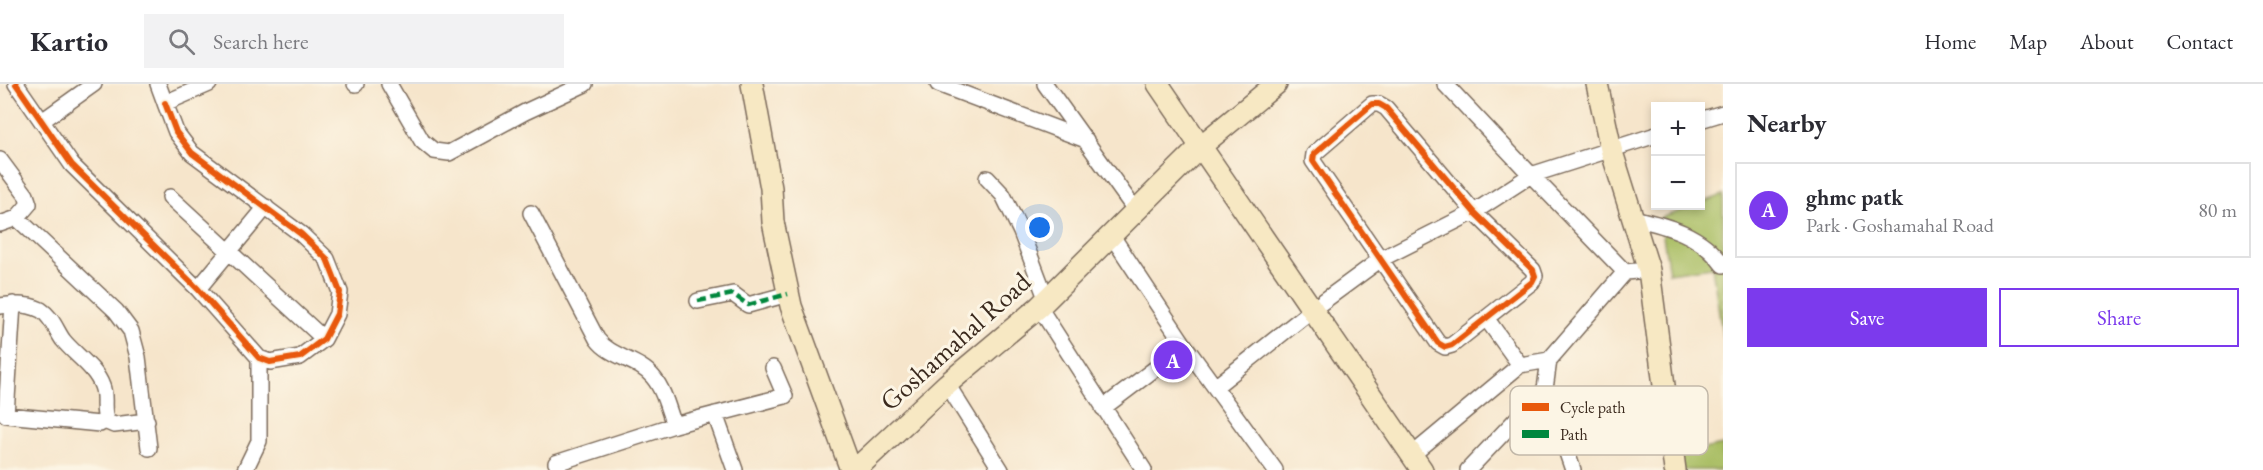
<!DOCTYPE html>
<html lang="en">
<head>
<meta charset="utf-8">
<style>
	body { margin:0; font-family:"EB Garamond",serif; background:#f2f2f3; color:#2b2b33 }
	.controls { position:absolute; right:18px; top:18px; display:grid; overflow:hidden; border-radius:0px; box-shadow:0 3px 9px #0003 }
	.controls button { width:54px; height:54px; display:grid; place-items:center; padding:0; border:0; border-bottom:2px solid #e1e1e2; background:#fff; color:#2b2b33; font:30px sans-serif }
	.you { position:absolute; left:1040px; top:144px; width:21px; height:21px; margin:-15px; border:4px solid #fff; border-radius:50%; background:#1a73e8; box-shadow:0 0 0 9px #1a73e833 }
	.badge { display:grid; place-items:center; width:39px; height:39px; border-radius:50%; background:#7c3aed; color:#fff; font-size:20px; font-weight:700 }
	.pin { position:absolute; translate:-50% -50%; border:3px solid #fff; box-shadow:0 2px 6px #0006 }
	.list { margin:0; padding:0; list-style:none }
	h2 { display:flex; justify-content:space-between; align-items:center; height:78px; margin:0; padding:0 24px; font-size:26px }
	h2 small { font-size:20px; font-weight:400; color:#7c7c81 }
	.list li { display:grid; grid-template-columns:39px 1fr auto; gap:18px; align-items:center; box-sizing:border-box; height:96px; margin:0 12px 12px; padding:0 12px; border:2px solid #e1e1e2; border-radius:0px }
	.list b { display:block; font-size:22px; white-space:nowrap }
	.list p { margin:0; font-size:20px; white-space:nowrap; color:#7c7c81 }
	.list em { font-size:20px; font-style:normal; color:#7c7c81 }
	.actions { display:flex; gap:12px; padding:18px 24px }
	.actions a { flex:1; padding:14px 0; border:2px solid #7c3aed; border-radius:0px; text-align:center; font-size:21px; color:#7c3aed }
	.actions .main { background:#7c3aed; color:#fff }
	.icon { flex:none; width:33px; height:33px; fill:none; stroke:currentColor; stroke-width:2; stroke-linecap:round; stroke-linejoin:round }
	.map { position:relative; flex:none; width:1723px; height:386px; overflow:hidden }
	header { display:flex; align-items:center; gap:36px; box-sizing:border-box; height:84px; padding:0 30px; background:#fff; border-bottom:2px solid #e1e1e2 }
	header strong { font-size:28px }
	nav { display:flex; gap:33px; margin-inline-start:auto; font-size:21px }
	.search { width:420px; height:54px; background:#f2f2f3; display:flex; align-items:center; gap:15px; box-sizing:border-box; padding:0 21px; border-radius:0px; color:#7c7c81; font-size:22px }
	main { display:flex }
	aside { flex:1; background:#fff }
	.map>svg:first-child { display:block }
	.green { fill:#a8bd62; stroke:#727440; stroke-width:1.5 }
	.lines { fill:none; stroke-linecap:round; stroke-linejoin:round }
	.street-casing { stroke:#7c6b5b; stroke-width:18 }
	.secondary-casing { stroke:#7c6b5b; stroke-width:24 }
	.street { stroke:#fff; stroke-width:15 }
	.secondary { stroke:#f7e8c3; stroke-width:21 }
	.quiet { stroke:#00873e; stroke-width:4.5; stroke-dasharray:9 4.5; stroke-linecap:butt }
	.cycleway-casing { stroke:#fcf5e5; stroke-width:10 }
	.cycleway { stroke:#e8590c; stroke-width:6 }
	.labels { text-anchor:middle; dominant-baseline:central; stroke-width:6; stroke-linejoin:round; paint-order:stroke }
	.street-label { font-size:27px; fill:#3b2a1e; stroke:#fcf5e5 }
	.key { fill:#fcf5e5; stroke:#c2b8a9; stroke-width:1.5 }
	.key-label { font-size:16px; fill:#3b2a1e }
</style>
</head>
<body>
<header>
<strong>Kartio</strong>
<div class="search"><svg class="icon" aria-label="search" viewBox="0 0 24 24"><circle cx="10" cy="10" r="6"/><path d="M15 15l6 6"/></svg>Search here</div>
<nav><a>Home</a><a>Map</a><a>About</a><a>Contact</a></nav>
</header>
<main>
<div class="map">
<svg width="1723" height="386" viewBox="0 0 1723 386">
	<rect width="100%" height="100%" fill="#fcf5e5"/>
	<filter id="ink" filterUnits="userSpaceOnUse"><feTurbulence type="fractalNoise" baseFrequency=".0167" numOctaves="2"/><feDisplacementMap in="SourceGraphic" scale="12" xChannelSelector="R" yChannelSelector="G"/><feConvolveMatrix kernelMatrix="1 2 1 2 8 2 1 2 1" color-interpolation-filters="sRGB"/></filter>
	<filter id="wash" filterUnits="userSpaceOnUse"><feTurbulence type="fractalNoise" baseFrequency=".008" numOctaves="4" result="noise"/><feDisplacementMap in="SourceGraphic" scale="24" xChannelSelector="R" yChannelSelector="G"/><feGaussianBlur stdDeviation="1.35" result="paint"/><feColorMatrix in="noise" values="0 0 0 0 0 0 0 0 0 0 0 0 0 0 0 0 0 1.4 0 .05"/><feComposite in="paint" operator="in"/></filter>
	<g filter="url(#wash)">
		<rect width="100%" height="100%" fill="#f6e5cb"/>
		<path class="green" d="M 1723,111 L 1723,255 L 1712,183 L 1669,189 L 1660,134 L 1695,122 L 1700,122 L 1701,119 Z
			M 1723,361 L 1723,386 L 1682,386 L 1679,370 Z"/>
	</g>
	<g filter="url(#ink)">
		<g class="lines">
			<defs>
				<path id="street" d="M 16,0 L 72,81 L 198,205 L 259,274 L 270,278 L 300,273 L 324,255 L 337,230 L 340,208 L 327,175 L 301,150 L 192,69 L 176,48 L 165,19
					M 158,0 L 165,19 L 209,0
					M 355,0 L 356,0
					M 389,0 L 422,57 L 434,67 L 449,69 L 525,28 L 585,0
					M 938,0 L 1086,56
					M 1045,0 L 1136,127
					M 1372,20 L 1379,20 L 1386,24 L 1474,128 L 1533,186 L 1535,192 L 1532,198 L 1452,261 L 1445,263 L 1438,259 L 1313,77 L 1314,70 Z
					M 1700,36 L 1723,29
					M 42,37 L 94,0
					M 0,76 L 26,111 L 29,120 L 17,134 L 0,140
					M 987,94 L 1003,111 L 1021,148 L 1046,214
					M 170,113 L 324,255
					M 531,129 L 597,255 C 611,274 638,275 653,293 C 664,306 668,325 674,341
					M 17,134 L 116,227 L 131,247 L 138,273 L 149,364
					M 1633,134 C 1668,142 1701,150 1723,181
					M 1112,152 L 1185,262 L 1275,386
					M 1649,186 L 1625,188 L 1531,91 L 1656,51
					M 198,205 L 266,123
					M 698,217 L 733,210 L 748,221 L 788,210
					M 13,220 L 6,331 L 100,340
					M 0,222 C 13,220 29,220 41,226 C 52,233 56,246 63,256 C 75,271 95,283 102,302 C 107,314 101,324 107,338 L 114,341 L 147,337
					M 1039,223 L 1144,386
					M 1486,234 L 1520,281 L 1549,276
					M 947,300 L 1001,386
					M 1215,303 L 1313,225 L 1381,175 L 1474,128 L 1531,91 L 1445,0
					M 1103,324 L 1185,262
					M 715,330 L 735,386
					M 1412,371 L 1520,281
					M 556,379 L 674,341 L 785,312 L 773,284
					M 245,386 L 259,357 L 259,274
					M 1468,386 L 1545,305
					M 1573,386 L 1545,305 L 1549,276 L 1625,188"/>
				<path id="secondary" d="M 752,0 L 771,104 L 773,138 L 791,222 L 851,386
					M 1158,0 L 1422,386
					M 1597,0 L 1611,65 L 1649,186 L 1675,386
					M 855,386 L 947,300 L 1039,223 L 1201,62 L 1276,0"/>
			</defs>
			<use href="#street" class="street-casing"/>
			<use href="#secondary" class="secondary-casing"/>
			<use href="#street" class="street"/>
			<use href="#secondary" class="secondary"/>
			<path class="quiet" d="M 698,217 L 733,210 L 748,221 L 788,210"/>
			<defs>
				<path id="cycleway" d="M 16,0 L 72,81 L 198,205 L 259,274 L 270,278 L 300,273 L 324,255 L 337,230 L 340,208 L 327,175 L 301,150 L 192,69 L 176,48 L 165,19
					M 1372,20 L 1379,20 L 1386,24 L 1474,128 L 1533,186 L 1535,192 L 1532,198 L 1452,261 L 1445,263 L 1438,259 L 1313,77 L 1314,70 Z"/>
			</defs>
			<use href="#cycleway" class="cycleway-casing"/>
			<use href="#cycleway" class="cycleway"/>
		</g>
	</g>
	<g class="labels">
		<g class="street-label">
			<text transform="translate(955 257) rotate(-42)">Goshamahal Road</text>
		</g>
	</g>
	<rect x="1510" y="302" width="198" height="69" rx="9" class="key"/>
	<rect x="1522" y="319" width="27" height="8" fill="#e8590c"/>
	<rect x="1522" y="346" width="27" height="8" fill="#00873e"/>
	<g class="key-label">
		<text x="1560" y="329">Cycle path</text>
		<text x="1560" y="356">Path</text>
	</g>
</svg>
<div class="controls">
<button>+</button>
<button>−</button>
</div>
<div class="you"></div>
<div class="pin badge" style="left:1173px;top:276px">A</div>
</div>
<aside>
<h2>Nearby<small></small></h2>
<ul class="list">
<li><span class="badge">A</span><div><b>ghmc patk</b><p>Park · Goshamahal Road</p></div><em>80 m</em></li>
</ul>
<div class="actions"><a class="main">Save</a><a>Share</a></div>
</aside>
</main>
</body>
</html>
